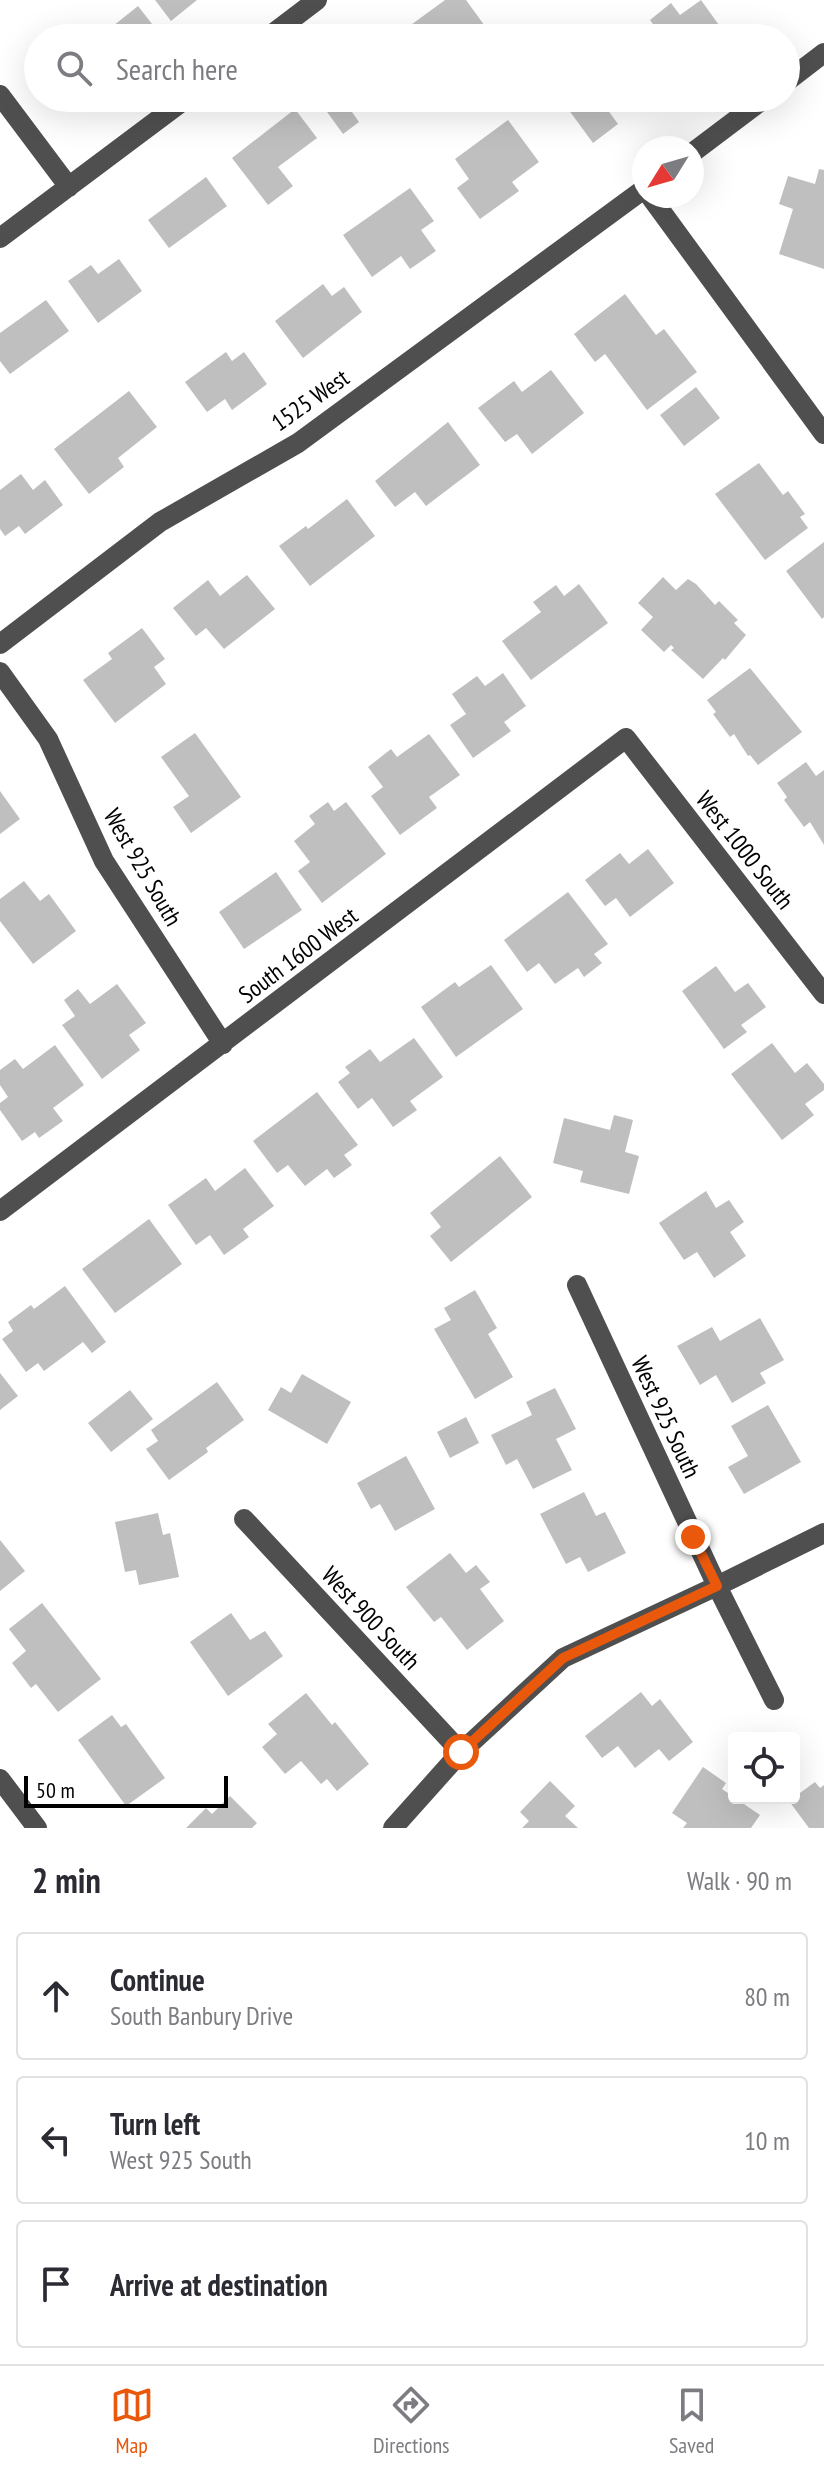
<!DOCTYPE html>
<html lang="en">
<head>
<meta charset="utf-8">
<style>
	body { margin:0; font-family:"PT Sans Narrow",sans-serif; background:#f7f7f7; color:#2b2b33 }
	.controls { position:absolute; right:24px; bottom:24px; display:grid; overflow:hidden; border-radius:8px; box-shadow:0 8px 32px #0002 }
	.controls button { width:72px; height:72px; display:grid; place-items:center; padding:0; border:0; border-bottom:2px solid #e1e1e2; background:#fff; color:#2b2b33; font:40px sans-serif }
	.compass { position:absolute; left:632px; top:136px; width:72px; height:72px; border-radius:50%; background:#fff; box-shadow:0 8px 32px #0002; rotate:233deg }
	.scale { position:absolute; left:24px; bottom:20px; width:204px; box-sizing:border-box; padding-left:8px; border:4px solid #000; border-top:0; font-size:22px; line-height:28px; white-space:nowrap; color:#000; -webkit-text-stroke:6px #fff; paint-order:stroke }
	.stop { position:absolute; width:24px; height:24px; margin:-18px; border:6px solid #ea580c; border-radius:50%; background:#fff }
	.stop.end { background:#ea580c; border-color:#fff; box-shadow:0 2px 8px #0008 }
	.list { margin:0; padding:0; list-style:none }
	h2 { display:flex; justify-content:space-between; align-items:center; height:104px; margin:0; padding:0 32px; font-size:34px }
	h2 small { font-size:26px; font-weight:400; color:#7c7c81 }
	.list li { display:grid; grid-template-columns:52px 1fr auto; gap:24px; align-items:center; box-sizing:border-box; height:128px; margin:0 16px 16px; padding:0 16px; border:2px solid #e1e1e2; border-radius:8px }
	.list b { display:block; font-size:30px; white-space:nowrap }
	.list p { margin:0; font-size:26px; white-space:nowrap; color:#7c7c81 }
	.list em { font-size:26px; font-style:normal; color:#7c7c81 }
	.icon { flex:none; width:44px; height:44px; fill:none; stroke:currentColor; stroke-width:2; stroke-linecap:round; stroke-linejoin:round }
	.map { position:relative; flex:none; width:824px; height:1828px; overflow:hidden }
	.search { position:absolute; background:#fff; box-shadow:0 8px 32px #0002; left:24px; right:24px; top:24px; height:88px; display:flex; align-items:center; gap:20px; box-sizing:border-box; padding:0 28px; border-radius:44px; color:#7c7c81; font-size:30px }
	.sheet { height:536px; background:#fff }
	nav { display:flex; justify-content:space-around; align-items:center; box-sizing:border-box; height:112px; border-top:2px solid #e1e1e2; background:#fff; font-size:22px; color:#7c7c81 }
	nav a { display:grid; justify-items:center; gap:4px }
	nav .on { color:#ea580c }
	.map>svg:first-child { display:block }
	.building { fill:#bfbfbf }
	.lines { fill:none; stroke-linecap:round; stroke-linejoin:round }
	.minor { stroke:#4f4f4f; stroke-width:20 }
	.route { stroke:#ea580c; stroke-width:10 }
	.labels { text-anchor:middle; dominant-baseline:central; stroke-width:6; stroke-linejoin:round; paint-order:stroke }
	.street-label { font-size:24px; fill:#000; stroke:#fff }
</style>
</head>
<body>
<div class="map">
<svg width="824" height="1828" viewBox="0 0 824 1828">
	<rect width="100%" height="100%" fill="#fff"/>
	<path class="building" d="M 155,0 L 197,0 L 171,21 Z
		M 445,0 L 466,0 L 490,33 L 483,38 L 393,38 Z
		M 701,0 L 724,32 L 716,38 L 663,38 L 650,20 L 671,3 L 680,15 Z
		M 138,6 L 163,38 L 98,38 Z
		M 317,98 L 371,98 L 352,112 L 359,122 L 343,134 Z
		M 560,98 L 623,98 L 607,109 L 618,124 L 593,143 Z
		M 295,109 L 317,138 L 278,167 L 293,186 L 268,205 L 232,158 Z
		M 508,120 L 539,162 L 512,182 L 519,191 L 480,219 L 457,188 L 469,179 L 455,159 Z
		M 819,169 L 824,170 L 824,269 L 779,254 L 793,209 L 779,204 L 788,176 L 815,184 Z
		M 206,177 L 227,206 L 169,248 L 148,220 Z
		M 410,188 L 434,221 L 421,230 L 436,251 L 410,269 L 401,256 L 372,277 L 343,235 Z
		M 119,259 L 142,291 L 98,323 L 68,281 L 91,265 L 98,274 Z
		M 323,284 L 332,296 L 344,287 L 362,312 L 303,358 L 275,321 Z
		M 625,294 L 656,335 L 664,329 L 697,372 L 647,410 L 605,354 L 595,362 L 574,334 Z
		M 46,300 L 69,331 L 10,374 L 0,361 L 0,333 Z
		M 226,352 L 232,361 L 244,352 L 267,384 L 232,410 L 225,399 L 207,412 L 185,382 Z
		M 551,370 L 584,413 L 532,454 L 517,434 L 505,442 L 478,408 L 514,381 L 522,392 Z
		M 696,387 L 720,418 L 684,446 L 660,415 Z
		M 129,391 L 157,427 L 118,458 L 124,467 L 89,494 L 54,449 Z
		M 448,422 L 480,465 L 426,506 L 415,492 L 395,507 L 375,481 Z
		M 759,463 L 783,495 L 788,491 L 805,514 L 800,517 L 808,528 L 765,560 L 715,494 Z
		M 21,474 L 33,490 L 45,480 L 63,505 L 25,534 L 19,526 L 5,536 L 0,529 L 0,490 Z
		M 347,499 L 375,536 L 310,586 L 279,546 L 306,526 L 308,529 Z
		M 824,542 L 824,617 L 822,619 L 786,571 Z
		M 247,575 L 275,609 L 224,649 L 206,628 L 196,636 L 173,608 L 208,580 L 220,596 Z
		M 663,577 L 676,590 L 688,579 L 696,584 L 715,605 L 719,601 L 738,620 L 734,623 L 746,635 L 725,660 L 723,658 L 703,679 L 671,650 L 674,648 L 671,645 L 664,652 L 641,630 L 653,617 L 638,603 Z
		M 579,584 L 608,623 L 531,680 L 502,641 L 541,612 L 533,602 L 556,585 L 564,596 Z
		M 142,628 L 165,659 L 154,667 L 166,684 L 115,723 L 83,680 L 112,659 L 108,653 Z
		M 750,668 L 802,732 L 758,765 L 750,755 L 748,756 L 734,734 L 730,737 L 713,714 L 716,712 L 707,700 Z
		M 503,673 L 526,706 L 504,722 L 511,731 L 473,758 L 450,725 L 466,714 L 452,694 L 477,676 L 485,686 Z
		M 195,733 L 241,797 L 191,833 L 173,807 L 189,796 L 161,757 Z
		M 429,734 L 460,775 L 429,797 L 437,808 L 400,835 L 371,796 L 383,787 L 368,767 L 391,749 L 397,757 Z
		M 806,762 L 816,776 L 824,770 L 824,845 L 810,822 L 804,827 L 784,800 L 787,797 L 777,783 Z
		M 0,791 L 20,819 L 0,834 Z
		M 328,802 L 334,811 L 346,802 L 386,854 L 322,903 L 298,871 L 310,862 L 294,841 L 315,824 L 309,816 Z
		M 648,849 L 674,883 L 630,917 L 616,898 L 605,906 L 585,880 L 620,853 L 629,864 Z
		M 276,872 L 302,910 L 244,949 L 219,912 Z
		M 24,881 L 40,901 L 49,894 L 76,931 L 33,964 L 0,921 L 0,899 Z
		M 568,892 L 608,944 L 594,954 L 602,963 L 584,977 L 578,968 L 555,984 L 539,963 L 527,972 L 504,940 Z
		M 491,965 L 523,1009 L 456,1057 L 421,1007 L 455,982 L 459,987 Z
		M 716,966 L 735,992 L 748,983 L 766,1007 L 741,1025 L 747,1032 L 724,1049 L 682,991 Z
		M 117,984 L 146,1023 L 129,1035 L 140,1050 L 102,1079 L 62,1025 L 75,1016 L 64,1000 L 78,989 L 90,1004 Z
		M 414,1038 L 443,1077 L 410,1101 L 417,1110 L 393,1127 L 372,1098 L 358,1109 L 338,1082 L 350,1073 L 345,1067 L 370,1049 L 380,1062 Z
		M 772,1043 L 795,1073 L 807,1063 L 824,1084 L 824,1090 L 805,1104 L 814,1115 L 782,1140 L 731,1074 Z
		M 55,1045 L 84,1085 L 53,1108 L 63,1121 L 39,1138 L 35,1132 L 22,1141 L 0,1110 L 0,1103 L 8,1097 L 0,1085 L 0,1070 L 15,1059 L 23,1069 Z
		M 317,1092 L 358,1145 L 344,1155 L 352,1165 L 334,1178 L 327,1169 L 305,1186 L 288,1165 L 277,1173 L 253,1141 Z
		M 614,1115 L 633,1120 L 625,1152 L 639,1156 L 629,1194 L 580,1182 L 583,1171 L 553,1163 L 564,1118 L 610,1130 Z
		M 500,1156 L 532,1197 L 451,1262 L 430,1236 L 441,1227 L 430,1213 Z
		M 245,1168 L 274,1206 L 243,1229 L 249,1237 L 224,1255 L 210,1235 L 196,1245 L 168,1205 L 206,1178 L 215,1191 Z
		M 706,1191 L 716,1208 L 729,1200 L 744,1222 L 730,1232 L 746,1256 L 714,1278 L 697,1252 L 684,1260 L 659,1223 Z
		M 149,1219 L 182,1264 L 115,1313 L 82,1269 Z
		M 65,1286 L 106,1342 L 92,1353 L 83,1342 L 44,1371 L 38,1363 L 26,1372 L 2,1339 L 13,1331 L 8,1322 L 31,1305 L 34,1309 Z
		M 475,1290 L 497,1328 L 488,1334 L 513,1377 L 475,1399 L 434,1329 L 451,1320 L 444,1308 Z
		M 760,1318 L 784,1360 L 760,1373 L 766,1383 L 732,1403 L 716,1375 L 700,1385 L 677,1346 L 712,1327 L 720,1341 Z
		M 0,1373 L 18,1396 L 0,1410 Z
		M 302,1374 L 351,1402 L 327,1444 L 268,1410 L 281,1387 L 291,1393 Z
		M 217,1382 L 244,1420 L 206,1448 L 208,1452 L 169,1480 L 146,1449 L 158,1441 L 151,1430 Z
		M 555,1388 L 576,1429 L 556,1439 L 572,1470 L 533,1489 L 517,1459 L 506,1465 L 491,1435 L 532,1415 L 526,1402 Z
		M 130,1390 L 153,1419 L 111,1452 L 88,1423 Z
		M 768,1405 L 801,1462 L 744,1494 L 728,1467 L 748,1456 L 731,1426 Z
		M 466,1417 L 479,1443 L 450,1458 L 437,1432 Z
		M 406,1456 L 435,1509 L 395,1531 L 380,1504 L 371,1509 L 357,1483 Z
		M 584,1492 L 596,1516 L 605,1512 L 626,1553 L 588,1572 L 580,1557 L 566,1564 L 540,1514 Z
		M 158,1513 L 163,1535 L 170,1533 L 179,1577 L 139,1585 L 136,1570 L 125,1572 L 115,1522 Z
		M 0,1540 L 25,1571 L 0,1591 Z
		M 450,1553 L 466,1573 L 476,1565 L 490,1582 L 480,1589 L 504,1621 L 467,1650 L 441,1617 L 434,1622 L 406,1587 Z
		M 42,1603 L 101,1679 L 58,1712 L 36,1684 L 31,1688 L 12,1663 L 26,1651 L 9,1629 Z
		M 231,1613 L 250,1640 L 265,1631 L 283,1656 L 228,1696 L 190,1642 Z
		M 641,1692 L 652,1706 L 660,1699 L 693,1742 L 669,1761 L 659,1749 L 635,1768 L 618,1746 L 602,1758 L 585,1736 Z
		M 306,1693 L 332,1725 L 335,1722 L 369,1764 L 337,1791 L 327,1779 L 321,1784 L 301,1761 L 285,1774 L 262,1747 L 277,1734 L 268,1724 Z
		M 112,1715 L 121,1727 L 126,1724 L 165,1778 L 126,1806 L 78,1740 Z
		M 703,1767 L 726,1783 L 722,1789 L 760,1815 L 751,1828 L 683,1828 L 687,1823 L 672,1813 Z
		M 550,1781 L 575,1806 L 565,1816 L 578,1828 L 522,1828 L 529,1821 L 520,1812 Z
		M 815,1782 L 820,1788 L 824,1785 L 824,1828 L 809,1828 L 789,1801 Z
		M 230,1796 L 257,1823 L 252,1828 L 186,1828 L 206,1808 L 212,1814 Z"/>
	<g class="lines">
		<path class="minor" d="M 267,38 L 317,0
			M 786,82 L 824,53
			M 0,95 L 69,187
			M 692,153 L 765,98
			M 650,196 L 824,434
			M 0,238 L 187,98
			M 0,644 L 160,522 L 298,443 L 644,189
			M 0,672 L 48,739 L 104,861 L 223,1044
			M 0,1211 L 626,738 L 824,994
			M 577,1285 L 717,1586 L 774,1700
			M 244,1519 L 461,1752
			M 0,1779 L 37,1828
			M 393,1828 L 461,1752 L 563,1658 L 717,1586 L 824,1533"/>
	</g>
	<g class="lines">
		<path class="route" d="M 461,1752 L 563,1658 L 717,1586 L 693,1537"/>
	</g>
	<g class="labels">
		<g class="street-label">
			<text transform="translate(310 400) rotate(-35)">1525 West</text>
			<text transform="translate(745 850) rotate(52)">West 1000 South</text>
			<text transform="translate(143 867) rotate(60)">West 925 South</text>
			<text transform="translate(298 955) rotate(-37)">South 1600 West</text>
			<text transform="translate(666 1417) rotate(65)">West 925 South</text>
			<text transform="translate(371 1618) rotate(47)">West 900 South</text>
		</g>
	</g>
</svg>
<div class="controls">
<button><svg class="icon" aria-label="locate" viewBox="0 0 24 24"><circle cx="12" cy="12" r="6"/><path d="M12 2v4M12 18v4M2 12h4M18 12h4"/></svg></button>
</div>
<svg class="compass" viewBox="-18 -18 36 36"><path d="M0-13l5 13h-10z" fill="#e53935"/><path d="M0 13l5-13h-10z" fill="#7c7c81"/></svg>
<div class="scale">50 m</div>
<div class="stop" style="left:461px;top:1752px"></div>
<div class="stop end" style="left:693px;top:1537px"></div>
<div class="search"><svg class="icon" aria-label="search" viewBox="0 0 24 24"><circle cx="10" cy="10" r="6"/><path d="M15 15l6 6"/></svg>Search here</div>
</div>
<section class="sheet">
<h2>2 min<small>Walk · 90 m</small></h2>
<ul class="list">
<li><svg class="icon" aria-label="ahead" viewBox="0 0 24 24"><path d="M12 20V5M6 11l6-6 6 6"/></svg><div><b>Continue</b><p>South Banbury Drive</p></div><em>80 m</em></li>
<li><svg class="icon" aria-label="left" viewBox="0 0 24 24"><path d="M17 20v-9H6M10 6l-5 5 5 5"/></svg><div><b>Turn left</b><p>West 925 South</p></div><em>10 m</em></li>
<li><svg class="icon" aria-label="arrive" viewBox="0 0 24 24"><path d="M6 21V4h12l-3 4 3 4H6"/></svg><div><b>Arrive at destination</b></div></li>
</ul>
</section>
<nav>
<a class="on"><svg class="icon" aria-label="map" viewBox="0 0 24 24"><path d="M3 6l6-2 6 2 6-2v14l-6 2-6-2-6 2zM9 4v14M15 6v14"/></svg>Map</a>
<a><svg class="icon" aria-label="directions" viewBox="0 0 24 24"><path d="M12 3l9 9-9 9-9-9zM9 14v-3h6M13 9l2 2-2 2"/></svg>Directions</a>
<a><svg class="icon" aria-label="saved" viewBox="0 0 24 24"><path d="M7 4h10v16l-5-4-5 4z"/></svg>Saved</a>
</nav>
</body>
</html>
